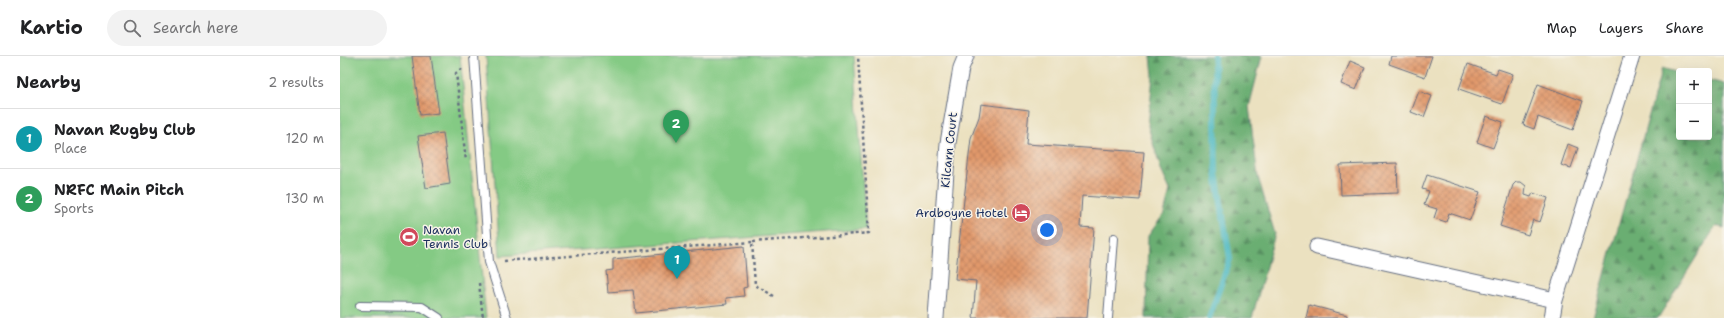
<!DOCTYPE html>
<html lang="en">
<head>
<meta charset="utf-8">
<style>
	body { margin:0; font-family:"Shantell Sans",sans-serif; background:#f2f2f2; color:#202124 }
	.controls { position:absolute; right:12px; top:12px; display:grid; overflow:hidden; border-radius:4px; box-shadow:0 4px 16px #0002 }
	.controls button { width:36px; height:36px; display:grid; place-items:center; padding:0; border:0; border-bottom:1px solid #e0e0e0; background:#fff; color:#202124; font:20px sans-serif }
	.you { position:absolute; left:707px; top:174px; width:14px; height:14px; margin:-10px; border:3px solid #fff; border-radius:50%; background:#1a73e8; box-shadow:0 0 0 6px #1a73e833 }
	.badge { display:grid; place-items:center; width:26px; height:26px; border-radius:50%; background:#d1495b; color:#fff; font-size:13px; font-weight:700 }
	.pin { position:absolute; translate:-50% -33px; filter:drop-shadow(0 1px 2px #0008) }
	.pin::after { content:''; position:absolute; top:21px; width:14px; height:12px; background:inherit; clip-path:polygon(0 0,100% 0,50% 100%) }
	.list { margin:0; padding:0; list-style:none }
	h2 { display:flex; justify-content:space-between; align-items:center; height:52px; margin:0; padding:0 16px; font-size:17px }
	h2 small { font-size:13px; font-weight:400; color:#757577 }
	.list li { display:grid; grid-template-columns:26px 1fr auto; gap:12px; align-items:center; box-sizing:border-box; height:60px; padding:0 16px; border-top:1px solid #e0e0e0 }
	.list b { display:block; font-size:15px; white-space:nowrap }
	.list p { margin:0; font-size:13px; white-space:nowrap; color:#757577 }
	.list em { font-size:13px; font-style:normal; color:#757577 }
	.icon { flex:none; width:22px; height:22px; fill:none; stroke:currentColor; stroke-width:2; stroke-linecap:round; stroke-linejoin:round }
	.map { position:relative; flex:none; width:1384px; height:262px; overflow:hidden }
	header { display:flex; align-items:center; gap:24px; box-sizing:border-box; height:56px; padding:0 20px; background:#fff; border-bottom:1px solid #e0e0e0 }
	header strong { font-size:19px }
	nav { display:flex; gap:22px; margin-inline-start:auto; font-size:14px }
	.search { width:280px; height:36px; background:#f2f2f2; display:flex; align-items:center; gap:10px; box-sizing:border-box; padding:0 14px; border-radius:22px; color:#757577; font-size:15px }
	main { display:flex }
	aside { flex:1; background:#fff }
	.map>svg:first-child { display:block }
	.green { fill:#84ca84; stroke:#507c71 }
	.forest { fill:url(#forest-firs); stroke:#436e68 }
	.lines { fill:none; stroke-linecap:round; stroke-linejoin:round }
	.stream { stroke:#48b7c1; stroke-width:6 }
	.building { fill:url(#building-cross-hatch) }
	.lane-casing { stroke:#646d80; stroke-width:10 }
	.street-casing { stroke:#646d80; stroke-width:17 }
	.path { stroke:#646d80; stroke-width:2.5; stroke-dasharray:3 3; stroke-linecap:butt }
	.lane { stroke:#fff; stroke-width:8 }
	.street { stroke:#fff; stroke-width:15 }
	.labels { text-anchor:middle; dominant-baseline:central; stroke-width:3; stroke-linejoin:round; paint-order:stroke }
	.street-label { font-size:12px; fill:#1b2f5e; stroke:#f7f3e8 }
	.poi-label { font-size:12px; fill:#1b2f5e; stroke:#f7f3e8; text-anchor:end }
</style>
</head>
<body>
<header>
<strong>Kartio</strong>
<div class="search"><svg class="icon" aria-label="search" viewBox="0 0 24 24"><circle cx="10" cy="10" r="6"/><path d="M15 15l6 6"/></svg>Search here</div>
<nav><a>Map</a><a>Layers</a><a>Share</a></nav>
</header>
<main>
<aside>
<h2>Nearby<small>2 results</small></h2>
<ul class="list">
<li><span class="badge" style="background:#0f9aa8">1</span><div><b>Navan Rugby Club</b><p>Place</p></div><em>120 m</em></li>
<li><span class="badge" style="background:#2e9e5b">2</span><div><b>NRFC Main Pitch</b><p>Sports</p></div><em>130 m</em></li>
</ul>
</aside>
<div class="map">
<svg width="1384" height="262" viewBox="0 0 1384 262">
	<defs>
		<pattern id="forest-firs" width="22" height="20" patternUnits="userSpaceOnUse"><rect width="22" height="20" fill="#6bae72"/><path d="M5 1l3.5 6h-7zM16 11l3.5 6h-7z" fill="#578e61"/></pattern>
		<pattern id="building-cross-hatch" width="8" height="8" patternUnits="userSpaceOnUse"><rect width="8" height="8" fill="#e1986a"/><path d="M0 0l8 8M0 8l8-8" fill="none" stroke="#b67c5a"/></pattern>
	</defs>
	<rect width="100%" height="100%" fill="#f7f3e8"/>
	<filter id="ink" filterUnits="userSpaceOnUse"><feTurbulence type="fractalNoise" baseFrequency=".025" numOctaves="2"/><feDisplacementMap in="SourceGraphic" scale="8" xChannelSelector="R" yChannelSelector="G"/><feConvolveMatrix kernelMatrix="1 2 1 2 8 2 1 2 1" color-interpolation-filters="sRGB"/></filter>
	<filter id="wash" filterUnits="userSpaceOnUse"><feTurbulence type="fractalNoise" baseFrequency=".012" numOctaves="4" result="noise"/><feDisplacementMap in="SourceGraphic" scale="16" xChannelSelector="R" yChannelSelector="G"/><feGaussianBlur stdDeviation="0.9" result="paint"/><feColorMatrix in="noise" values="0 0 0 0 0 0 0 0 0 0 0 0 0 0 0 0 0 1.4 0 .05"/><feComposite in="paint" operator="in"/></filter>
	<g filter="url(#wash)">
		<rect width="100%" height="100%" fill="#ebe1c0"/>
		<path class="green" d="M 0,0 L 120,0 L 146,262 L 0,262 Z
			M 146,0 L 514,0 L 526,173 L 160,200 Z"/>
		<path class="forest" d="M 811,0 L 922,0 L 909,51 L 918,121 L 935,178 L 912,262 L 806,262 L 808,180 L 824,158 L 830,134 L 821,114 L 808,70 L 813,19 Z
			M 1322,12 L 1339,17 L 1339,81 L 1369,81 L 1369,24 L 1384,28 L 1384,172 L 1376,170 L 1318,262 L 1253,262 Z"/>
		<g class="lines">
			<path class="stream" d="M 869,262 L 890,203 L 876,117 L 874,0"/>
		</g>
		<g id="blocks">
			<path class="building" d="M 72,0 L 91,0 L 99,57 L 80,59 Z
				M 1051,0 L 1092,0 L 1085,21 L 1049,8 Z
				M 1010,5 L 1025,11 L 1016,34 L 1001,28 Z
				M 1128,8 L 1156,18 L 1158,13 L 1173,18 L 1162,48 L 1119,33 Z
				M 1198,28 L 1243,45 L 1233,74 L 1198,61 L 1194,73 L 1183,69 Z
				M 1079,35 L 1092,40 L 1084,61 L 1071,56 Z
				M 641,48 L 689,54 L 686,88 L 804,96 L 800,144 L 742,140 L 740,171 L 754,172 L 747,262 L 633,262 L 636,225 L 615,223 L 631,82 L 639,61 Z
				M 1146,60 L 1163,66 L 1153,92 L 1137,86 Z
				M 103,77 L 110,128 L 86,132 L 78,80 Z
				M 1228,88 L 1238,92 L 1231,112 L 1221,109 Z
				M 1057,107 L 1058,137 L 1001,139 L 1000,109 Z
				M 1087,119 L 1140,136 L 1130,164 L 1109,157 L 1106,166 L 1094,162 L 1097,153 L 1084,149 L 1089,135 L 1082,133 Z
				M 1176,126 L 1181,126 L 1186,130 L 1185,139 L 1191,141 L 1193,137 L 1208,142 L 1200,166 L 1193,164 L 1188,179 L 1160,170 L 1173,129 Z
				M 404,190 L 407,231 L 403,232 L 404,240 L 386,242 L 387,248 L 296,257 L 293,234 L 268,236 L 266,215 L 273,214 L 273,203 Z
				M 969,249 L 1007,259 L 1007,262 L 966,262 Z"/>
		</g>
	</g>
	<g filter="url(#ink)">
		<use href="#blocks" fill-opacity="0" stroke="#646d80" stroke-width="1"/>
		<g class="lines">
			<defs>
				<path id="lane" d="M 134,0 L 149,206 L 167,262
					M 20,250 L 82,251 L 99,262
					M 768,262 L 774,182"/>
				<path id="street" d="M 977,191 L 1215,244
					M 596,262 L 608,87 L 621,12 L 626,0
					M 1212,262 L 1215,244 L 1292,0"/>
			</defs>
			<use href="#lane" class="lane-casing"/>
			<use href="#street" class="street-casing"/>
			<path class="path" d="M 122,13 L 116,17 L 126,105
				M 164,205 L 412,186
				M 139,227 L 143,262
				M 434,240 L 415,229 L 412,186 L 529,177 L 518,0"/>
			<use href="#lane" class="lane"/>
			<use href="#street" class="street"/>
		</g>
	</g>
	<defs>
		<symbol id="hotel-disc" viewBox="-11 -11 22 22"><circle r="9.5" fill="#d1495b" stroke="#f7f3e8"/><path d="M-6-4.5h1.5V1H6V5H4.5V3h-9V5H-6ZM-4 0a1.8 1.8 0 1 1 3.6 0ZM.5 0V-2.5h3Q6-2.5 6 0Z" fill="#fff"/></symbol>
		<symbol id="stadium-disc" viewBox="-11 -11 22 22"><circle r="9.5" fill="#d1495b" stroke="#f7f3e8"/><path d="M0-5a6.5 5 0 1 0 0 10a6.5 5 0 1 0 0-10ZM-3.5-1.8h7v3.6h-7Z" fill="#fff"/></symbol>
	</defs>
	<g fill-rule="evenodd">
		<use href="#hotel-disc" x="670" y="146" width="22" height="22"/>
		<use href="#stadium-disc" x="58" y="170" width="22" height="22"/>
	</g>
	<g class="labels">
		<g class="street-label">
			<text transform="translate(609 94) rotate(-84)">Kilcarn Court</text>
		</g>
		<g class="poi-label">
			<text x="667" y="157">Ardboyne Hotel</text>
			<text x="83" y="174" text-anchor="start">Navan<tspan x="83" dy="14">Tennis Club</tspan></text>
		</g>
	</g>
</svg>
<div class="controls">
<button>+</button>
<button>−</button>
</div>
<div class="you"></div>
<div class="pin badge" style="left:337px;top:223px;background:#0f9aa8">1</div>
<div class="pin badge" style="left:336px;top:87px;background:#2e9e5b">2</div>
</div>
</main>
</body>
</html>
